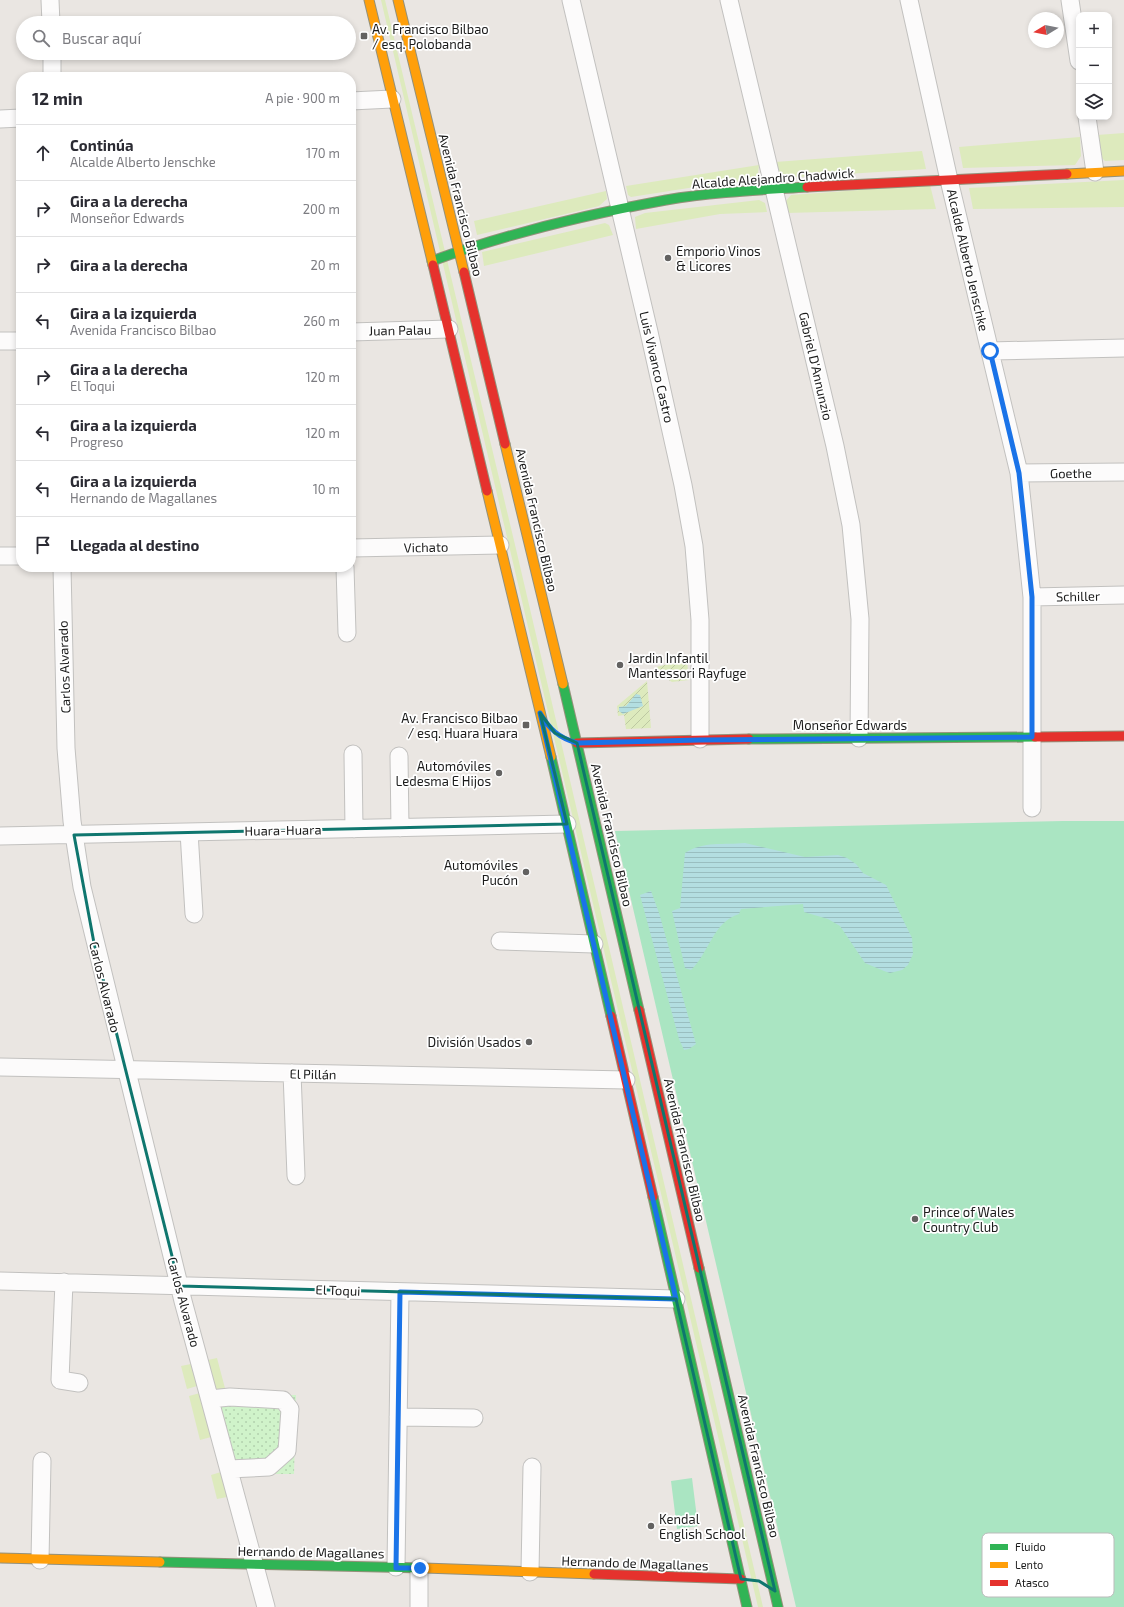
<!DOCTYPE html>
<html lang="es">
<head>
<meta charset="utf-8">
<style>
	body { margin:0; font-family:"Exo 2",sans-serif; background:#f2f2f3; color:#2b2b33 }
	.controls { position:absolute; right:12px; top:12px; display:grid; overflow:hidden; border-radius:8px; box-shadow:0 2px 6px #0003 }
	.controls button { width:36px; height:36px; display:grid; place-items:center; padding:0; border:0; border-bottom:1px solid #e1e1e2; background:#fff; color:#2b2b33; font:20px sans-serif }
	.compass { position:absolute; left:1028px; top:12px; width:36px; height:36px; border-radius:50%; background:#fff; box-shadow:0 2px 6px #0003; rotate:260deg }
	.stop { position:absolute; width:12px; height:12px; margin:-9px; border:3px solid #1a73e8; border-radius:50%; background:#fff }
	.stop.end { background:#1a73e8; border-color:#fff; box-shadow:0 1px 4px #0008 }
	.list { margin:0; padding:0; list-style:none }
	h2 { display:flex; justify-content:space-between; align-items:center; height:52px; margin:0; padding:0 16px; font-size:17px }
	h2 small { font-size:13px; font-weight:400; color:#7c7c81 }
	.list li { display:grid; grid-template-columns:26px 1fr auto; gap:12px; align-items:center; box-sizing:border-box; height:56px; padding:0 16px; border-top:1px solid #e1e1e2 }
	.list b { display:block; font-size:15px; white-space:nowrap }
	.list p { margin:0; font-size:13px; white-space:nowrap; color:#7c7c81 }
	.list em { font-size:13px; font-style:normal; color:#7c7c81 }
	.icon { flex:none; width:22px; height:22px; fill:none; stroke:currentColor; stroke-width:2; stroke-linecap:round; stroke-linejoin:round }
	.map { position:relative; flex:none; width:1124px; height:1607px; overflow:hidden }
	.search { position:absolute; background:#fff; box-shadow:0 2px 6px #0003; left:16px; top:16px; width:340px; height:44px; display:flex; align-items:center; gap:10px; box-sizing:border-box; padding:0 14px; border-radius:22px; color:#7c7c81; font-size:15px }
	.panel { position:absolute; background:#fff; box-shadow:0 2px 6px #0003; left:16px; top:72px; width:340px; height:500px; border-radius:16px }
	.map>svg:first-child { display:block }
	.grass { fill:#ddeabd }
	.park { fill:url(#park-dots) }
	.garden { fill:url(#garden-furrows) }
	.pitch { fill:#aae5c2 }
	.water { fill:url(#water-rules) }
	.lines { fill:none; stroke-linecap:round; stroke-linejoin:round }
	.street-casing { stroke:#c2c1bf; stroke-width:19 }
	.fast-casing { stroke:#94917a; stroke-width:11 }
	.slow-casing { stroke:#94917a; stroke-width:11 }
	.jam-casing { stroke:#94917a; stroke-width:11 }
	.street { stroke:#fcfbfb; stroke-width:17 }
	.fast { stroke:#30b455; stroke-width:9 }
	.slow { stroke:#ff9f0a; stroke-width:9 }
	.jam { stroke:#e5322d; stroke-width:9 }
	.route { stroke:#1a73e8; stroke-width:5 }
	.marked { fill:none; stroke:#0f766e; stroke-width:3; stroke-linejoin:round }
	.poi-dot { fill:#636261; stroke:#fff; stroke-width:1.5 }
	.labels { text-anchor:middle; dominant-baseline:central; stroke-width:3.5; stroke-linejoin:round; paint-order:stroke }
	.poi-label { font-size:13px; fill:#1b1b1b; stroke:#fff; text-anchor:start }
	.street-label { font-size:13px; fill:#1b1b1b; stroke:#fff }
	.key { fill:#fff; stroke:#bbb; stroke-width:1 }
	.key-label { font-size:11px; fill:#1b1b1b }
</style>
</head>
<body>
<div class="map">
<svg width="1124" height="1607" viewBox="0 0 1124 1607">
	<defs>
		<pattern id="park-dots" width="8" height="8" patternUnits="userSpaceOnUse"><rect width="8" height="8" fill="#d0f3ca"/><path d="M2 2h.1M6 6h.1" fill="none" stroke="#b2d0ad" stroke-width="1.8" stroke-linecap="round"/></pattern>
		<pattern id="garden-furrows" width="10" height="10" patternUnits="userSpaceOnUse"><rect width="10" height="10" fill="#ddeabd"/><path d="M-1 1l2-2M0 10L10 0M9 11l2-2" fill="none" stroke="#bdc8a2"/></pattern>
		<pattern id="water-rules" width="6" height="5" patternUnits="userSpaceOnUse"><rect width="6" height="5" fill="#b3dee1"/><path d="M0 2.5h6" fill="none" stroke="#99bec0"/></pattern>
	</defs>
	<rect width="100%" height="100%" fill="#eae6e2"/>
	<path class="grass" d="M 381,0 L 385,0 L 516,549 L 763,1607 L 758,1607 Z
		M 1124,133 L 1124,160 L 1105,161 L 1098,154 L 1097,135 Z
		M 1080,137 L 1081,156 L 1075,165 L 963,168 L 959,147 Z
		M 922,151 L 926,169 L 783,178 L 778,172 L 775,162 Z
		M 759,165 L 758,173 L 754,180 L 695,187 L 631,197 L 628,195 L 626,186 Z
		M 1124,180 L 1124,207 L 973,209 L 969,188 Z
		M 930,185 L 936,209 L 786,213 L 785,202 L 791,195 Z
		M 606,191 L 607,199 L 599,206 L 477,235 L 474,221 Z
		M 759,200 L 765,203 L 767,212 L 720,214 L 636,229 L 635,217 L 645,213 Z
		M 605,223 L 609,225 L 613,235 L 484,266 L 482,252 Z
		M 217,1358 L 226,1392 L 217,1394 L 208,1360 Z
		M 191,1364 L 197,1386 L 187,1389 L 181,1366 Z
		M 200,1393 L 211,1437 L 200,1440 L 189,1396 Z
		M 221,1472 L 227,1497 L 217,1499 L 211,1475 Z"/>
	<path class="park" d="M 216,1395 L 296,1395 L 294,1474 L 236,1474 Z"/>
	<path class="garden" d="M 687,660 L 689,680 L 672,682 L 658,673 L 656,667 Z
		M 647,681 L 651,728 L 626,729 L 624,715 L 618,716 L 617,706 Z"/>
	<path class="pitch" d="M 1063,821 L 1124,821 L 1124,1607 L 796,1607 L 615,831 Z
		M 692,1478 L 698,1526 L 677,1529 L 671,1481 Z"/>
	<path class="water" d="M 636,694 L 640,695 L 643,706 L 623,714 L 619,711 L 619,707 L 626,706 Z
		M 745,843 L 805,857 L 838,855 L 847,858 L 856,864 L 863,873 L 886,885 L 912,938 L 913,954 L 908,965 L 902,970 L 890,973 L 884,971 L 865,963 L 840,926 L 828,919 L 804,912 L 803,904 L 741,909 L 739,914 C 713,922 709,953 691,970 L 685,968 L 672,911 L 680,908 L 685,853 C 703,841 725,845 745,843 Z
		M 651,891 L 659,913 L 696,1044 L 689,1049 L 684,1050 L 679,1039 L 640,895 Z"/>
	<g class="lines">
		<defs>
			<path id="street" d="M 50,0 L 51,23
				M 571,0 L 649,332 L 683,485 L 694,546 L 700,620 L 700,739
				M 729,0 L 835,446 L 851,525 L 860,619 L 859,738
				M 909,0 L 949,180 L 1019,473 L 1032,597 L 1032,808
				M 1070,0 L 1079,61
				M 52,53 L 52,77
				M 351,101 L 392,99
				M 1087,117 L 1095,172
				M 0,119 L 21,118
				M 351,332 L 449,329
				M 0,341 L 21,341
				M 990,351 L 1124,348
				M 1019,473 L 1124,472
				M 351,548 L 500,545
				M 0,556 L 21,556
				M 62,567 L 66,748 L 72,821 L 82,887 L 183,1301 L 266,1607
				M 345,567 L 347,633
				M 1032,597 L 1124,595
				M 353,754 L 354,829
				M 399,756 L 400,828
				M 189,832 L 194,914
				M 0,836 L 567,824
				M 500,941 L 594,944
				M 0,1067 L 626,1080
				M 292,1073 L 296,1176
				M 0,1281 L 676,1299
				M 64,1282 L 60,1380 L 79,1383
				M 210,1399 L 230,1397 L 283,1400 L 290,1409 L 287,1451 L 269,1467 L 229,1469
				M 398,1417 L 474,1418
				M 40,1560 L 42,1461
				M 396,1567 L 400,1292
				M 530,1572 L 532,1467
				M 419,1607 L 419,1568"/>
			<path id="fast" d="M 432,261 C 506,234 589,214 666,200 C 712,192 760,190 807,187
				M 563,684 L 639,1010
				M 749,739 L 1035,737
				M 551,757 L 611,1016
				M 653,1197 L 747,1607
				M 699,1268 L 778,1607
				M 160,1562 L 424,1568"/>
			<path id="slow" d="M 369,0 L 433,265
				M 398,0 L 464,272
				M 1067,174 L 1124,171
				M 505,444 L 563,684
				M 487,491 L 551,757
				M 0,1558 L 160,1562
				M 424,1568 L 594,1574"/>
			<path id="jam" d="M 807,187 L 1067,174
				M 433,265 L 487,491
				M 464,272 L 505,444
				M 1035,737 L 1124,736
				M 577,743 L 749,739
				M 639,1010 L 699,1268
				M 611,1016 L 653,1197
				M 594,1574 L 741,1579"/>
		</defs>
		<use href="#street" class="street-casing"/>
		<use href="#fast" class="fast-casing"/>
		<use href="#slow" class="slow-casing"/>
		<use href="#jam" class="jam-casing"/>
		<use href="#street" class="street"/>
		<use href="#fast" class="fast"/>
		<use href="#slow" class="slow"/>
		<use href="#jam" class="jam"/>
	</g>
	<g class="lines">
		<path class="route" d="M 420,1568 L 396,1568 L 400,1292 L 676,1299 L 540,713 C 549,729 559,738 577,743 L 700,740 L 1032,737 L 1032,597 L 1019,473 L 990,351"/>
	</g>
	<path class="marked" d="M 540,713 L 555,733 L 577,743 L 775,1591 L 759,1581 L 741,1579 L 676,1299 L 180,1286 L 176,1272 L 94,943 L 74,835 L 567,824 Z"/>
	<g class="poi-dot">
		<rect x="360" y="32" width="8" height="8" rx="2"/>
		<circle cx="668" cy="258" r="4"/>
		<circle cx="620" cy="665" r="4"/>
		<rect x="522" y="721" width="8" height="8" rx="2"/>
		<circle cx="499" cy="773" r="4"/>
		<circle cx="526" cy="872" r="4"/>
		<circle cx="529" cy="1042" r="4"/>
		<circle cx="915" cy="1219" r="4"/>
		<circle cx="651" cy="1526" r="4"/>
	</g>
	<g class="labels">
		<g class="poi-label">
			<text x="372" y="29">Av. Francisco Bilbao<tspan x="372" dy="15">/ esq. Polobanda</tspan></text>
			<text x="676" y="251">Emporio Vinos<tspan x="676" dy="15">&amp; Licores</tspan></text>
			<text x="628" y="658">Jardin Infantil<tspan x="628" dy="15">Mantessori Rayfuge</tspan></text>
			<text x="518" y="718" text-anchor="end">Av. Francisco Bilbao<tspan x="518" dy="15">/ esq. Huara Huara</tspan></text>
			<text x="491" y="766" text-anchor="end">Automóviles<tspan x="491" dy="15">Ledesma E Hijos</tspan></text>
			<text x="518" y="865" text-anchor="end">Automóviles<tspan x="518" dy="15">Pucón</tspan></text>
			<text x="521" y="1042" text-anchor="end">División Usados</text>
			<text x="923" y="1212">Prince of Wales<tspan x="923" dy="15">Country Club</tspan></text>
			<text x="659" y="1519">Kendal<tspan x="659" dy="15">English School</tspan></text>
		</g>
		<g class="street-label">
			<text transform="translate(773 178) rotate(-4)">Alcalde Alejandro Chadwick</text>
			<text transform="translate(461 205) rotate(76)">Avenida Francisco Bilbao</text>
			<text transform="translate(968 260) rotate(77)">Alcalde Alberto Jenschke</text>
			<text transform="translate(400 330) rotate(-1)">Juan Palau</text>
			<text transform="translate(816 366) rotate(77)">Gabriel D'Annunzio</text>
			<text transform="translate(657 367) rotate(77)">Luis Vivanco Castro</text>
			<text transform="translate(1071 473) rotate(-1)">Goethe</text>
			<text transform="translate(537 520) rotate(77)">Avenida Francisco Bilbao</text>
			<text transform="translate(426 547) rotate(-1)">Vichato</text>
			<text transform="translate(1078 596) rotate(-1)">Schiller</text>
			<text transform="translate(64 667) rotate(-92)">Carlos Alvarado</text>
			<text x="850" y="725">Monseñor Edwards</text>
			<text transform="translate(283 830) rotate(-1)">Huara-Huara</text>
			<text transform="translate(612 835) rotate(77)">Avenida Francisco Bilbao</text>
			<text transform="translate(105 987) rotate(76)">Carlos Alvarado</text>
			<text transform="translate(313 1074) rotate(1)">El Pillán</text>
			<text transform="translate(685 1150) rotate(77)">Avenida Francisco Bilbao</text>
			<text transform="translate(338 1290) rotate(2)">El Toqui</text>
			<text transform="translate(184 1302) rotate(75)">Carlos Alvarado</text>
			<text transform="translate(759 1466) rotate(77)">Avenida Francisco Bilbao</text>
			<text transform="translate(311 1552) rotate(1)">Hernando de Magallanes</text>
			<text transform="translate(635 1563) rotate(2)">Hernando de Magallanes</text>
		</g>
	</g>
	<rect x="982" y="1533" width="132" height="64" rx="6" class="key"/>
	<rect x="990" y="1544" width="18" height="6" fill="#30b455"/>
	<rect x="990" y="1562" width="18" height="6" fill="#ff9f0a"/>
	<rect x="990" y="1580" width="18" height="6" fill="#e5322d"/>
	<g class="key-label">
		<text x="1015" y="1551">Fluido</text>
		<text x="1015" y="1569">Lento</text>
		<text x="1015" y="1587">Atasco</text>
	</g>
</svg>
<div class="controls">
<button>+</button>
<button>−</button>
<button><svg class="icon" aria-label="layers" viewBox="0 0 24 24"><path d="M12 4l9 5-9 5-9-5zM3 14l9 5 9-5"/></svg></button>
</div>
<svg class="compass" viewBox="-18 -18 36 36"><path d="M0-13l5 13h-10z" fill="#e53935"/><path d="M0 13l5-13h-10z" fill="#7c7c81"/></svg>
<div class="stop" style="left:990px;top:351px"></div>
<div class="stop end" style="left:420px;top:1568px"></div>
<div class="search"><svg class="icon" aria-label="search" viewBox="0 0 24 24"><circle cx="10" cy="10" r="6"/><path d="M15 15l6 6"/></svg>Buscar aquí</div>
<section class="panel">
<h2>12 min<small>A pie · 900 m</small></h2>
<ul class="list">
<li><svg class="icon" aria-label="ahead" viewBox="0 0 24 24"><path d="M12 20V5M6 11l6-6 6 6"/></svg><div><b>Continúa</b><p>Alcalde Alberto Jenschke</p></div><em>170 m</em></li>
<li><svg class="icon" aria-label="right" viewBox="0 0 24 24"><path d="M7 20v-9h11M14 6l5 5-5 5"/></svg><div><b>Gira a la derecha</b><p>Monseñor Edwards</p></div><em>200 m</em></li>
<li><svg class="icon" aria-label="right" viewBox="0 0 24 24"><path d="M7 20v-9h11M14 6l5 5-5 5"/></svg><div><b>Gira a la derecha</b></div><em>20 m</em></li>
<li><svg class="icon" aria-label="left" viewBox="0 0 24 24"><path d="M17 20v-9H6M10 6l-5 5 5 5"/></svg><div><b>Gira a la izquierda</b><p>Avenida Francisco Bilbao</p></div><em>260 m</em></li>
<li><svg class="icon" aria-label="right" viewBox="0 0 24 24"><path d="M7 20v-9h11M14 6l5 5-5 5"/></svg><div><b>Gira a la derecha</b><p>El Toqui</p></div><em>120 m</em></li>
<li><svg class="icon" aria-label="left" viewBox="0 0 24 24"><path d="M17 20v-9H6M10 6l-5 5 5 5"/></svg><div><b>Gira a la izquierda</b><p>Progreso</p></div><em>120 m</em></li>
<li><svg class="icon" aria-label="left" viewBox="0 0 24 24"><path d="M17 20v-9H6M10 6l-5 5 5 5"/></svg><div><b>Gira a la izquierda</b><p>Hernando de Magallanes</p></div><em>10 m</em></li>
<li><svg class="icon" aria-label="arrive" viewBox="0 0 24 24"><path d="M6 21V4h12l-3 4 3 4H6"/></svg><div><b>Llegada al destino</b></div></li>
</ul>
</section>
</div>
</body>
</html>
